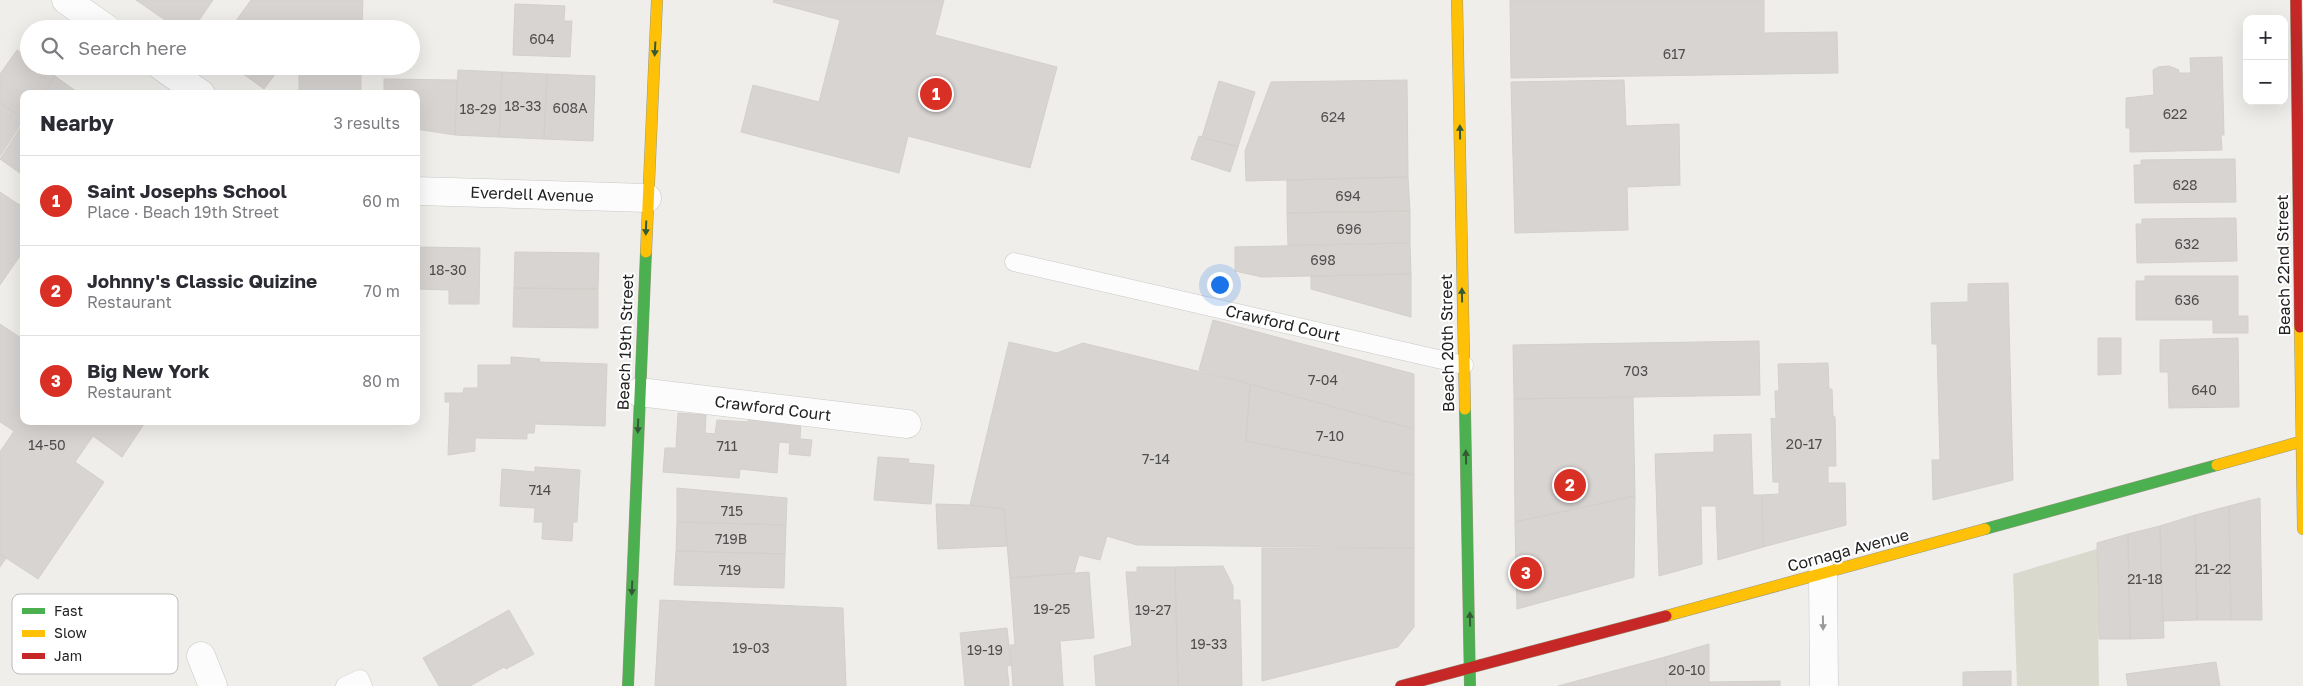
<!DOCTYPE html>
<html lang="en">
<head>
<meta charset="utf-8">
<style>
	body { margin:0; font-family:"Golos Text",sans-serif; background:#f7f7f7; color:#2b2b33 }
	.controls { position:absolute; right:15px; top:15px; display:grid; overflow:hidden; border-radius:10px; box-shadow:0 5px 20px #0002 }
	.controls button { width:45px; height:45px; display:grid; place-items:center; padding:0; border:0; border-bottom:1px solid #e1e1e2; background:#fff; color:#2b2b33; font:25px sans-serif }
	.you { position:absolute; left:1219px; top:284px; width:18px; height:18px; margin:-12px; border:4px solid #fff; border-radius:50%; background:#1a73e8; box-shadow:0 0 0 8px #1a73e833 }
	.badge { display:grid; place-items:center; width:32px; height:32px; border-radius:50%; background:#d93025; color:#fff; font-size:16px; font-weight:700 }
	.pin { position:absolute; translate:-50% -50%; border:2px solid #fff; box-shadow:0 1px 5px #0006 }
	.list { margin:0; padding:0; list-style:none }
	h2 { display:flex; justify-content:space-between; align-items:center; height:65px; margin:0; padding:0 20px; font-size:21px }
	h2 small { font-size:16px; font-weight:400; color:#7c7c81 }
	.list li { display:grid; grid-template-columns:32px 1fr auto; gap:15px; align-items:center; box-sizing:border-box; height:90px; padding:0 20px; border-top:1px solid #e1e1e2 }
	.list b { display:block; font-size:19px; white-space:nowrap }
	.list p { margin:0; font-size:16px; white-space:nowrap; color:#7c7c81 }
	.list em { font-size:16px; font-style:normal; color:#7c7c81 }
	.icon { flex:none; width:28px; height:28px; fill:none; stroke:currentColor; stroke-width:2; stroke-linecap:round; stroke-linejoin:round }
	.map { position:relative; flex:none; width:2303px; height:686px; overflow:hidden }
	.search { position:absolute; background:#fff; box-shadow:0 5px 20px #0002; left:20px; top:20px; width:400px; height:55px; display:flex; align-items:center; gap:12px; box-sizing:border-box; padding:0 18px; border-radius:28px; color:#7c7c81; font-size:19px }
	.panel { position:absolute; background:#fff; box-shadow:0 5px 20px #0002; left:20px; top:90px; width:400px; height:335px; border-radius:10px }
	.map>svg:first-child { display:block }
	.construction { fill:#d9d9cd }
	.building { fill:#d7d4d2; stroke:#d3d0cc }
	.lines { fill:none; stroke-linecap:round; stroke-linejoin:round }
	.lane-casing { stroke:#c9c8c7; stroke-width:19 }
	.street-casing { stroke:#c9c8c7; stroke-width:29 }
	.fast-casing { stroke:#999a82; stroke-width:12 }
	.slow-casing { stroke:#999a82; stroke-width:12 }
	.jam-casing { stroke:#999a82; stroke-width:12 }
	.lane { stroke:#fdfcfc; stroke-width:18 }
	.street { stroke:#fdfcfc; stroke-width:28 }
	.fast { stroke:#4caf50; stroke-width:11 }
	.slow { stroke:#ffc107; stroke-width:11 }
	.jam { stroke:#c62828; stroke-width:11 }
	.oneway { fill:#335a34 }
	.oneway2 { fill:#9a9a9a }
	.labels { text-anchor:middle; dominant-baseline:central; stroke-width:4; stroke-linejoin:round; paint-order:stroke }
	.number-label { font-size:14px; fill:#4f4e4e }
	.street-label { font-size:16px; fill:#222; stroke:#fff }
	.key { fill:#fff; stroke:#bdbdbd; stroke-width:1 }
	.key-label { font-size:14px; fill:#222 }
</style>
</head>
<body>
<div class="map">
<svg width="2303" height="686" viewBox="0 0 2303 686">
	<rect width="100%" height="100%" fill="#f0eeeb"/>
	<path class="construction" d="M 2097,549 L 2099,686 L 2017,686 L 2013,574 Z"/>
	<path class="building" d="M 136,0 L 213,0 L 193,29 L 178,29 Z
		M 251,0 L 363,0 L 362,29 L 230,29 Z
		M 774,0 L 944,0 L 935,35 L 1057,67 L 1030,168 L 908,136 L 899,173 L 741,132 L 753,85 L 819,102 L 840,20 L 773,2 Z
		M 1510,0 L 1764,0 L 1764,33 L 1837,32 L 1838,73 L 1511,78 Z
		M 515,4 L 565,6 L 564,21 L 572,21 L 570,57 L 513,55 Z
		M 17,50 L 29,58 L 29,66 L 41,66 L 55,76 L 43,94 L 24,94 L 24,119 L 0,103 L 0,74 Z
		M 2222,57 L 2224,135 L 2221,135 L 2222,150 L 2130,152 L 2130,128 L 2126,128 L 2126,98 L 2154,95 L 2153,70 L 2158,67 L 2169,66 L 2179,70 L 2178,73 L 2191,73 L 2190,58 Z
		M 232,66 L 281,66 L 264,89 Z
		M 303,66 L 361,66 L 361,94 L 299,94 L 299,72 Z
		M 458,70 L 502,72 L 499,137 L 455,135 Z
		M 502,72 L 547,74 L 544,139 L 499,137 Z
		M 547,74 L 595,76 L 593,141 L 544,139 Z
		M 55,76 L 80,94 L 43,94 Z
		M 384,79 L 457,80 L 455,135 L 416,129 L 416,94 L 384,94 Z
		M 1407,80 L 1408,177 L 1246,181 L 1245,151 L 1271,82 Z
		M 1624,80 L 1626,126 L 1679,124 L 1680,185 L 1627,187 L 1628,230 L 1515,233 L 1511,82 Z
		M 1219,81 L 1255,92 L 1238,147 L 1202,137 Z
		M 0,103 L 24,119 L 0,156 Z
		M 24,122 L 24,176 L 0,159 Z
		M 1199,136 L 1238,147 L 1230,172 L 1191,159 Z
		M 2235,159 L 2236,202 L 2135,203 L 2134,165 L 2141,165 L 2141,160 Z
		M 1408,177 L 1410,211 L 1287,213 L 1287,180 Z
		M 0,192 L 24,208 L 24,250 L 0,285 Z
		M 1410,211 L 1410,243 L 1288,245 L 1287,213 Z
		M 2236,218 L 2237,261 L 2137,263 L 2136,224 L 2142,224 L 2142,219 Z
		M 1410,243 L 1411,274 L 1262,277 L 1235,271 L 1235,247 Z
		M 416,247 L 480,248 L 479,304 L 449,304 L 449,290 L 416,289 Z
		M 515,252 L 599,253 L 598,289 L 514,288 Z
		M 1411,274 L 1411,317 L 1311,289 L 1311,276 Z
		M 2145,276 L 2238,276 L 2238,316 L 2248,316 L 2248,333 L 2213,333 L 2213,320 L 2136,320 L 2136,281 L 2145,281 Z
		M 2008,283 L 2013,480 L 1933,500 L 1932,460 L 1940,460 L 1937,344 L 1932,344 L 1931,303 L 1968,302 L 1968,284 Z
		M 514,288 L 598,289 L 598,328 L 513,327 Z
		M 1213,320 L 1414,374 L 1414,429 L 1199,370 Z
		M 0,324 L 24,340 L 24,421 L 146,421 L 122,457 L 93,436 L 75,462 L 104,482 L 38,579 L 0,554 L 0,452 L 14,431 L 0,422 Z
		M 2098,338 L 2121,338 L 2121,374 L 2098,375 Z
		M 2238,338 L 2239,407 L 2169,408 L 2168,372 L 2160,372 L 2160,340 Z
		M 1759,341 L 1760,395 L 1514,399 L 1513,345 Z
		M 1009,342 L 1057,353 L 1083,343 L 1250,384 L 1246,441 L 1414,475 L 1414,548 L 1137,545 L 1107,536 L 1100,560 L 1079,555 L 1074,573 L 1010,578 L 1004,509 L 970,505 Z
		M 511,357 L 540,359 L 539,362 L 607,364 L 605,426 L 535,424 L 534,433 L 527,433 L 527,439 L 475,438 L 475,451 L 448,455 L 450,402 L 445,402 L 445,393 L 463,393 L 464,388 L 478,388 L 478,365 L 511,365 Z
		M 1828,363 L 1829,389 L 1832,389 L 1833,416 L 1835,417 L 1836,466 L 1828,466 L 1828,483 L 1845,483 L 1846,525 L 1763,547 L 1762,495 L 1779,494 L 1779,482 L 1773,482 L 1771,418 L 1776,419 L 1775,391 L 1779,391 L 1778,364 Z
		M 1250,384 L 1414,429 L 1414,475 L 1246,441 Z
		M 1633,397 L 1635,496 L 1515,522 L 1514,399 Z
		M 678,413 L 706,415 L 705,433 L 715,434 L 717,420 L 748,422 L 749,416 L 801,421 L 800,439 L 812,440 L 810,456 L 789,454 L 790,443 L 779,442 L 777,473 L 740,469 L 739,478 L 663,472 L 665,448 L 676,448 Z
		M 1751,434 L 1753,495 L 1762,495 L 1763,547 L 1718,560 L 1716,506 L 1701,506 L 1702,564 L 1659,576 L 1655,454 L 1714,452 L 1714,435 Z
		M 878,457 L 909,459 L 908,463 L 934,465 L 931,504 L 874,500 Z
		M 535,467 L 580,470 L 577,522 L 573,522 L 572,541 L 542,539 L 543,522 L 534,522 L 535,508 L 500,506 L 502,469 L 535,472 Z
		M 677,488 L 787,498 L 786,525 L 677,522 Z
		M 1635,496 L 1634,577 L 1517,609 L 1515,522 Z
		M 2260,498 L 2262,620 L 2231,620 L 2229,506 Z
		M 936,504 L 970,505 L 1004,509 L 1007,546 L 938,549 Z
		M 2229,506 L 2231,620 L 2197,620 L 2195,515 Z
		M 2195,515 L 2197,620 L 2162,621 L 2160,526 Z
		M 677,522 L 786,525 L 785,554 L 676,551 Z
		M 2160,526 L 2164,638 L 2130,639 L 2128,534 Z
		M 2128,534 L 2130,639 L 2099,639 L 2097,543 Z
		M 1262,548 L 1414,548 L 1414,627 L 1398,647 L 1262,681 Z
		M 676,551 L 785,554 L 784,588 L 674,585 Z
		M 0,554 L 6,558 L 0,567 Z
		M 1223,566 L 1233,586 L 1233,600 L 1240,600 L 1242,686 L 1178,686 L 1175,567 Z
		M 1137,567 L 1175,567 L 1178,686 L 1096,686 L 1094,656 L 1132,646 L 1126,572 L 1137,572 Z
		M 1089,572 L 1094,638 L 1060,641 L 1063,686 L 1013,686 L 1010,645 L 1015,645 L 1010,578 Z
		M 660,600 L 843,608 L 846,686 L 655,686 Z
		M 509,610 L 534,654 L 506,669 L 504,667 L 470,686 L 439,686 L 423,658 Z
		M 1007,628 L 1011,665 L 1007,666 L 1009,686 L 965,686 L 960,633 Z
		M 1709,644 L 1709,686 L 1666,686 L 1665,657 Z
		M 1665,657 L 1666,686 L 1558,686 Z
		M 2216,662 L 2220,686 L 2128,686 L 2126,674 Z
		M 2011,671 L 2011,686 L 1963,686 L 1963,672 Z
		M 1780,681 L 1780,686 L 1709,686 L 1709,682 Z"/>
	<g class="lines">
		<defs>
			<path id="lane" d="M 1014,262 L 1464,365
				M 345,686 L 360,679 L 363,686"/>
			<path id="street" d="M 66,0 L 107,29
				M 161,66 L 201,94
				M 416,191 L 647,198
				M 639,392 L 907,424
				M 1823,574 L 1824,686
				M 201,656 L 213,686"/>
			<path id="fast" d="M 1465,409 L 1470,686
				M 1985,529 L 2217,465
				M 628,686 L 646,252"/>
			<path id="slow" d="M 1457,0 L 1465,409
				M 646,252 L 657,0
				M 2300,327 L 2303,529
				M 2217,465 L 2303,441
				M 1666,616 L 1985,529"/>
			<path id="jam" d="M 2296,0 L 2300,327
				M 1401,686 L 1666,616"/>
		</defs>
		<use href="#lane" class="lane-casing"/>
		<use href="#street" class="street-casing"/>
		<use href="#fast" class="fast-casing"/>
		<use href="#slow" class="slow-casing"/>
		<use href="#jam" class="jam-casing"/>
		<use href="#lane" class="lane"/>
		<use href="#street" class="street"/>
		<use href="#fast" class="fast"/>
		<use href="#slow" class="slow"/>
		<use href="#jam" class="jam"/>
	</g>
	<defs><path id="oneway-solid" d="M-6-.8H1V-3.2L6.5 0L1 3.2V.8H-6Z" transform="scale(1.25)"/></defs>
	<g class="oneway">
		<use href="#oneway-solid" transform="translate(655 49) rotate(93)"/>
		<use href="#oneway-solid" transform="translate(1460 132) rotate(-91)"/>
		<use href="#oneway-solid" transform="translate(646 228) rotate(92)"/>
		<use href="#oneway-solid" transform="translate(1462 295) rotate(-91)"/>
		<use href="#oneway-solid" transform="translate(638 426) rotate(92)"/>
		<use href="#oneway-solid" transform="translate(1466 457) rotate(-91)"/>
		<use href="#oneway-solid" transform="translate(632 588) rotate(92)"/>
		<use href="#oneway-solid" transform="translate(1470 619) rotate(-91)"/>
	</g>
	<use class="oneway2" href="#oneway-solid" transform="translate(1823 623) rotate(89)"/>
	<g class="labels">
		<g class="number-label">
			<text x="542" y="38">604</text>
			<text x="1674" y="53">617</text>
			<text x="523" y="105">18-33</text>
			<text x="570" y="107">608A</text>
			<text x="478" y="108">18-29</text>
			<text x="2175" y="113">622</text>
			<text x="1333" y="116">624</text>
			<text x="2185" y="184">628</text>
			<text x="1348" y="195">694</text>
			<text x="1349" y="228">696</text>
			<text x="2187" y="243">632</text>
			<text x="1323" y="259">698</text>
			<text x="448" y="269">18-30</text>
			<text x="2187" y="299">636</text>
			<text x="1636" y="370">703</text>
			<text x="1323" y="379">7-04</text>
			<text x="2204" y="389">640</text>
			<text x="1330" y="435">7-10</text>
			<text x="1804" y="443">20-17</text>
			<text x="47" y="444">14-50</text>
			<text x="727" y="445">711</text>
			<text x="1156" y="458">7-14</text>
			<text x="540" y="489">714</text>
			<text x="732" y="510">715</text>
			<text x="731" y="538">719B</text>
			<text x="2213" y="568">21-22</text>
			<text x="730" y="569">719</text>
			<text x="2145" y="578">21-18</text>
			<text x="1052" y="608">19-25</text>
			<text x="1153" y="609">19-27</text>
			<text x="1209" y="643">19-33</text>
			<text x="751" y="647">19-03</text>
			<text x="985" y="649">19-19</text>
			<text x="1687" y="669">20-10</text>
		</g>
		<g class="street-label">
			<text transform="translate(532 194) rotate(2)">Everdell Avenue</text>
			<text transform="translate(2283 265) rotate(-91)">Beach 22nd Street</text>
			<text transform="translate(1283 323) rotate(13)">Crawford Court</text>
			<text transform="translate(625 342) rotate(-88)">Beach 19th Street</text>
			<text transform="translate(1447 343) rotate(-91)">Beach 20th Street</text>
			<text transform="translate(773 408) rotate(7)">Crawford Court</text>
			<text transform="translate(1848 550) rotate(-15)">Cornaga Avenue</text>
		</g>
	</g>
	<rect x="12" y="594" width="166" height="80" rx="8" class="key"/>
	<rect x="22" y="608" width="23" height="6" fill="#4caf50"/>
	<rect x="22" y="630" width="23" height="7" fill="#ffc107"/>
	<rect x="22" y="653" width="23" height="6" fill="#c62828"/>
	<g class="key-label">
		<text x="54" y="616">Fast</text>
		<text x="54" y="638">Slow</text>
		<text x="54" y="661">Jam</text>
	</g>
</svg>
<div class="controls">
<button>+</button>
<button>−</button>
</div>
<div class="you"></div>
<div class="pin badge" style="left:936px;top:94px">1</div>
<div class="pin badge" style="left:1570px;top:485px">2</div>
<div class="pin badge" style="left:1526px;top:573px">3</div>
<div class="search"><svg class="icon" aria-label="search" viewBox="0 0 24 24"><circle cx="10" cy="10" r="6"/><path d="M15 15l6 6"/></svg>Search here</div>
<section class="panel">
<h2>Nearby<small>3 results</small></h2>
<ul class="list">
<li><span class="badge">1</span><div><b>Saint Josephs School</b><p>Place · Beach 19th Street</p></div><em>60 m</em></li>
<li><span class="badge">2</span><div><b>Johnny's Classic Quizine</b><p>Restaurant</p></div><em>70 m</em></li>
<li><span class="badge">3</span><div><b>Big New York</b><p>Restaurant</p></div><em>80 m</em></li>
</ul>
</section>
</div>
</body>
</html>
